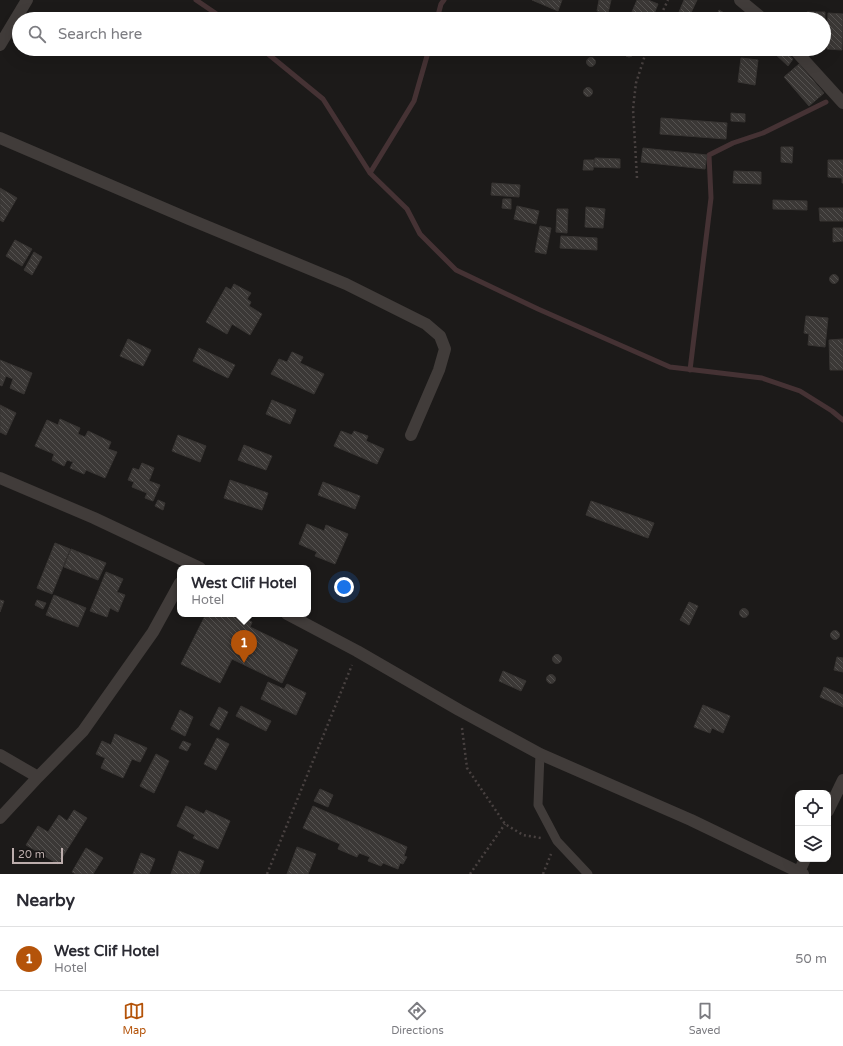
<!DOCTYPE html>
<html lang="en">
<head>
<meta charset="utf-8">
<style>
	body { margin:0; font-family:"Varela Round",sans-serif; background:#f2f2f3; color:#2b2b33 }
	.controls { position:absolute; right:12px; bottom:12px; display:grid; overflow:hidden; border-radius:8px; box-shadow:0 4px 16px #0002 }
	.controls button { width:36px; height:36px; display:grid; place-items:center; padding:0; border:0; border-bottom:1px solid #e1e1e2; background:#fff; color:#2b2b33; font:20px sans-serif }
	.scale { position:absolute; left:12px; bottom:10px; width:51px; box-sizing:border-box; padding-left:4px; border:2px solid #bcadac; border-top:0; font-size:11px; line-height:14px; white-space:nowrap; color:#bcadac; -webkit-text-stroke:3px #171514; paint-order:stroke }
	.you { position:absolute; left:344px; top:587px; width:14px; height:14px; margin:-10px; border:3px solid #fff; border-radius:50%; background:#1a73e8; box-shadow:0 0 0 6px #1a73e833 }
	.badge { display:grid; place-items:center; width:26px; height:26px; border-radius:50%; background:#b45309; color:#fff; font-size:13px; font-weight:700 }
	.pin { position:absolute; translate:-50% -33px; filter:drop-shadow(0 1px 2px #0008) }
	.pin::after { content:''; position:absolute; top:21px; width:14px; height:12px; background:inherit; clip-path:polygon(0 0,100% 0,50% 100%) }
	.popup { position:absolute; left:177px; top:565px; width:134px; height:52px; box-sizing:border-box; display:grid; place-content:center; border-radius:8px; background:#fff; filter:drop-shadow(0 1px 3px #0005); font-size:13px; white-space:nowrap; color:#7c7c81 }
	.popup b { font-size:15px; color:#2b2b33 }
	.popup::after { content:''; position:absolute; left:50%; top:100%; margin-left:-8px; border:8px solid transparent; border-top-color:#fff }
	.list { margin:0; padding:0; list-style:none }
	h2 { display:flex; justify-content:space-between; align-items:center; height:52px; margin:0; padding:0 16px; font-size:17px }
	h2 small { font-size:13px; font-weight:400; color:#7c7c81 }
	.list li { display:grid; grid-template-columns:26px 1fr auto; gap:12px; align-items:center; box-sizing:border-box; height:64px; padding:0 16px; border-top:1px solid #e1e1e2 }
	.list b { display:block; font-size:15px; white-space:nowrap }
	.list p { margin:0; font-size:13px; white-space:nowrap; color:#7c7c81 }
	.list em { font-size:13px; font-style:normal; color:#7c7c81 }
	.icon { flex:none; width:22px; height:22px; fill:none; stroke:currentColor; stroke-width:2; stroke-linecap:round; stroke-linejoin:round }
	.map { position:relative; flex:none; width:843px; height:874px; overflow:hidden }
	.search { position:absolute; background:#fff; box-shadow:0 4px 16px #0002; left:12px; right:12px; top:12px; height:44px; display:flex; align-items:center; gap:10px; box-sizing:border-box; padding:0 14px; border-radius:22px; color:#7c7c81; font-size:15px }
	.sheet { height:116px; background:#fff }
	nav { display:flex; justify-content:space-around; align-items:center; box-sizing:border-box; height:56px; border-top:1px solid #e1e1e2; background:#fff; font-size:11px; color:#7c7c81 }
	nav a { display:grid; justify-items:center; gap:2px }
	nav .on { color:#b45309 }
	.map>svg:first-child { display:block }
	.lines { fill:none; stroke-linecap:round; stroke-linejoin:round }
	.stream { stroke:#453234; stroke-width:5 }
	.building { fill:url(#building-back-hatch); stroke:#383533 }
	.path { stroke:#484140; stroke-width:2.5; stroke-dasharray:2 3; stroke-linecap:butt }
	.service { stroke:#413c3a; stroke-width:9 }
	.minor { stroke:#413c3a; stroke-width:12 }
</style>
</head>
<body>
<div class="map">
<svg width="843" height="874" viewBox="0 0 843 874">
	<defs>
		<pattern id="building-back-hatch" width="6" height="6" patternUnits="userSpaceOnUse"><rect width="6" height="6" fill="#3b3836"/><path d="M-1 5l2 2M0 0l6 6M5-1l2 2" fill="none" stroke="#555250"/></pattern>
	</defs>
	<rect width="100%" height="100%" fill="#1c1a19"/>
	<g class="lines">
		<path class="stream" d="M 196,0 L 224,19
			M 437,19 L 441,4 L 444,0
			M 262,49 L 323,99 L 370,173 L 407,209 L 420,234 L 456,270 L 538,309 L 670,367 L 762,378 L 800,391 L 832,411 L 843,420
			M 370,173 L 414,101 L 429,49
			M 690,370 L 711,198 L 709,155 L 733,143 L 763,133 L 826,102"/>
	</g>
	<path class="building" d="M 532,0 L 562,0 L 558,11 Z
		M 599,0 L 611,0 L 608,13 L 597,11 Z
		M 637,0 L 648,0 L 658,4 L 652,19 L 629,19 Z
		M 684,0 L 697,0 L 689,17 L 679,12 Z
		M 719,10 L 726,14 L 724,19 L 715,19 Z
		M 807,12 L 825,12 L 825,23 L 824,19 L 806,19 Z
		M 828,13 L 843,14 L 842,50 L 827,49 Z
		M625 53a4 4 0 1 1 8 0a4 4 0 1 1-8 0Z
		M 727,49 L 740,49 L 739,54 L 726,52 Z
		M 774,49 L 781,49 L 793,59 L 788,66 L 772,51 Z
		M586.5 62a4.5 4.5 0 1 1 9 0a4.5 4.5 0 1 1-9 0Z
		M 741,58 L 758,60 L 755,85 L 738,82 Z
		M 799,64 L 824,93 L 809,106 L 784,77 Z
		M583.5 92a4.5 4.5 0 1 1 9 0a4.5 4.5 0 1 1-9 0Z
		M 731,113 L 745,114 L 745,122 L 731,121 Z
		M 661,118 L 727,123 L 726,139 L 660,134 Z
		M 781,147 L 793,147 L 792,163 L 781,162 Z
		M 643,148 L 707,155 L 705,169 L 641,162 Z
		M 595,158 L 620,159 L 620,168 L 594,167 Z
		M 584,160 L 594,160 L 593,170 L 583,170 Z
		M 828,160 L 843,160 L 843,183 L 842,183 L 842,178 L 828,177 Z
		M 734,171 L 761,172 L 761,184 L 733,183 Z
		M 492,183 L 520,185 L 519,197 L 491,195 Z
		M 0,188 L 17,198 L 3,222 L 0,220 Z
		M 503,199 L 511,199 L 511,209 L 502,208 Z
		M 773,200 L 807,201 L 807,210 L 773,209 Z
		M 517,206 L 539,211 L 536,224 L 514,219 Z
		M 586,207 L 605,209 L 603,228 L 585,227 Z
		M 819,208 L 843,208 L 843,221 L 820,221 Z
		M 557,209 L 568,209 L 567,233 L 556,232 Z
		M 540,226 L 551,228 L 546,254 L 535,252 Z
		M 833,228 L 843,228 L 843,241 L 833,242 Z
		M 561,236 L 597,238 L 597,250 L 560,248 Z
		M 15,240 L 32,249 L 22,266 L 6,256 Z
		M 34,252 L 42,257 L 32,275 L 24,270 Z
		M829.5 279a4.5 4.5 0 1 1 9 0a4.5 4.5 0 1 1-9 0Z
		M 234,284 L 251,293 L 247,299 L 251,302 L 249,306 L 262,314 L 250,335 L 232,324 L 227,334 L 206,322 L 226,287 L 231,290 Z
		M 806,316 L 828,318 L 825,347 L 808,345 L 809,334 L 804,333 Z
		M 128,339 L 151,350 L 143,366 L 120,356 Z
		M 843,339 L 843,370 L 830,370 L 829,340 Z
		M 199,348 L 235,365 L 228,378 L 193,361 Z
		M 292,352 L 303,357 L 300,363 L 324,374 L 314,394 L 271,374 L 279,359 L 287,362 Z
		M 0,360 L 32,373 L 24,394 L 10,388 L 13,379 L 6,376 L 2,386 L 0,385 Z
		M 272,400 L 296,410 L 290,424 L 266,414 Z
		M 0,405 L 16,413 L 6,435 L 0,432 Z
		M 60,419 L 80,428 L 78,434 L 85,437 L 88,431 L 111,442 L 108,449 L 117,452 L 105,478 L 86,470 L 84,474 L 70,468 L 73,462 L 67,460 L 64,466 L 52,460 L 54,454 L 35,446 L 47,420 L 58,425 Z
		M 341,431 L 352,435 L 354,431 L 368,436 L 366,441 L 384,449 L 377,464 L 334,446 Z
		M 178,435 L 206,446 L 200,462 L 172,451 Z
		M 244,445 L 272,456 L 266,470 L 238,460 Z
		M 142,463 L 154,468 L 149,481 L 160,485 L 153,501 L 145,498 L 147,493 L 132,487 L 134,482 L 128,480 L 133,468 L 139,470 Z
		M 230,480 L 268,493 L 262,510 L 224,498 Z
		M 323,482 L 360,496 L 355,509 L 318,495 Z
		M 158,500 L 165,503 L 163,510 L 155,506 Z
		M 591,501 L 654,523 L 648,538 L 586,515 Z
		M 307,524 L 324,531 L 326,525 L 348,534 L 335,564 L 315,556 L 317,552 L 299,544 Z
		M 55,543 L 70,549 L 52,594 L 37,588 Z
		M 71,549 L 106,563 L 98,580 L 64,567 Z
		M 106,572 L 123,579 L 117,592 L 125,595 L 118,612 L 110,608 L 107,617 L 90,611 Z
		M 54,595 L 86,608 L 78,627 L 46,615 Z
		M 0,600 L 4,601 L 0,612 Z
		M 37,600 L 46,603 L 43,609 L 35,605 Z
		M 689,602 L 698,606 L 689,625 L 680,620 Z
		M739.5 613a4.5 4.5 0 1 1 9 0a4.5 4.5 0 1 1-9 0Z
		M 206,614 L 235,614 L 252,622 L 250,627 L 298,650 L 282,683 L 232,659 L 220,683 L 181,664 Z
		M830.5 635a4.5 4.5 0 1 1 9 0a4.5 4.5 0 1 1-9 0Z
		M552.5 659a4.5 4.5 0 1 1 9 0a4.5 4.5 0 1 1-9 0Z
		M 837,657 L 843,658 L 843,672 L 834,670 Z
		M 503,671 L 526,681 L 521,691 L 499,681 Z
		M546.5 679a4.5 4.5 0 1 1 9 0a4.5 4.5 0 1 1-9 0Z
		M 268,682 L 284,689 L 287,684 L 306,693 L 296,715 L 261,699 Z
		M 824,687 L 843,695 L 843,707 L 820,697 Z
		M 703,705 L 730,716 L 723,733 L 712,728 L 710,733 L 694,727 Z
		M 241,706 L 271,721 L 266,731 L 236,716 Z
		M 219,707 L 228,712 L 219,730 L 210,725 Z
		M 180,710 L 193,717 L 185,736 L 171,729 Z
		M 115,734 L 147,748 L 140,762 L 132,759 L 123,778 L 101,768 L 105,758 L 96,754 L 102,741 L 111,745 Z
		M 217,738 L 229,744 L 216,770 L 204,764 Z
		M 183,741 L 191,744 L 187,751 L 179,748 Z
		M 156,754 L 169,761 L 154,793 L 140,786 Z
		M 320,789 L 333,795 L 328,807 L 314,801 Z
		M 186,806 L 204,814 L 206,810 L 230,821 L 218,849 L 193,838 L 195,835 L 177,826 Z
		M 313,806 L 407,847 L 404,856 L 407,857 L 403,864 L 400,863 L 398,869 L 383,863 L 381,866 L 368,861 L 370,857 L 359,853 L 357,857 L 338,849 L 340,844 L 303,828 Z
		M 74,810 L 87,818 L 58,864 L 26,845 L 38,826 L 48,832 L 59,815 L 67,821 Z
		M 297,847 L 316,854 L 308,874 L 287,874 Z
		M 86,848 L 103,858 L 93,874 L 76,874 L 72,872 Z
		M 179,851 L 204,861 L 199,874 L 171,874 Z
		M 141,853 L 155,859 L 149,874 L 133,874 Z"/>
	<g class="lines">
		<path class="path" d="M 659,19 L 668,0
			M 637,178 L 633,109 L 636,83 L 647,49
			M 462,728 L 467,768 L 505,824 L 523,835 L 541,838
			M 267,874 L 352,665
			M 470,874 L 505,824
			M 543,874 L 551,854"/>
		<path class="service" d="M 540,754 L 538,805 L 557,841 L 588,874"/>
		<path class="minor" d="M 740,0 L 763,19
			M 0,45 L 27,0
			M 794,49 L 843,103
			M 0,138 L 189,219 L 346,284 L 426,324 L 440,336 L 445,349 L 439,370 L 411,435
			M 0,478 L 94,518 L 200,568
			M 287,614 L 357,651 L 459,710 L 540,754 L 691,820 L 803,874
			M 0,755 L 38,777
			M 828,811 L 843,780
			M 0,818 L 38,777 L 83,731 L 153,632 L 180,583
			M 799,872 L 805,859"/>
	</g>
</svg>
<div class="controls">
<button><svg class="icon" aria-label="locate" viewBox="0 0 24 24"><circle cx="12" cy="12" r="6"/><path d="M12 2v4M12 18v4M2 12h4M18 12h4"/></svg></button>
<button><svg class="icon" aria-label="layers" viewBox="0 0 24 24"><path d="M12 4l9 5-9 5-9-5zM3 14l9 5 9-5"/></svg></button>
</div>
<div class="scale">20 m</div>
<div class="you"></div>
<div class="pin badge" style="left:244px;top:663px">1</div>
<div class="popup"><b>West Clif Hotel</b>Hotel</div>
<div class="search"><svg class="icon" aria-label="search" viewBox="0 0 24 24"><circle cx="10" cy="10" r="6"/><path d="M15 15l6 6"/></svg>Search here</div>
</div>
<section class="sheet">
<h2>Nearby<small></small></h2>
<ul class="list">
<li><span class="badge">1</span><div><b>West Clif Hotel</b><p>Hotel</p></div><em>50 m</em></li>
</ul>
</section>
<nav>
<a class="on"><svg class="icon" aria-label="map" viewBox="0 0 24 24"><path d="M3 6l6-2 6 2 6-2v14l-6 2-6-2-6 2zM9 4v14M15 6v14"/></svg>Map</a>
<a><svg class="icon" aria-label="directions" viewBox="0 0 24 24"><path d="M12 3l9 9-9 9-9-9zM9 14v-3h6M13 9l2 2-2 2"/></svg>Directions</a>
<a><svg class="icon" aria-label="saved" viewBox="0 0 24 24"><path d="M7 4h10v16l-5-4-5 4z"/></svg>Saved</a>
</nav>
</body>
</html>
